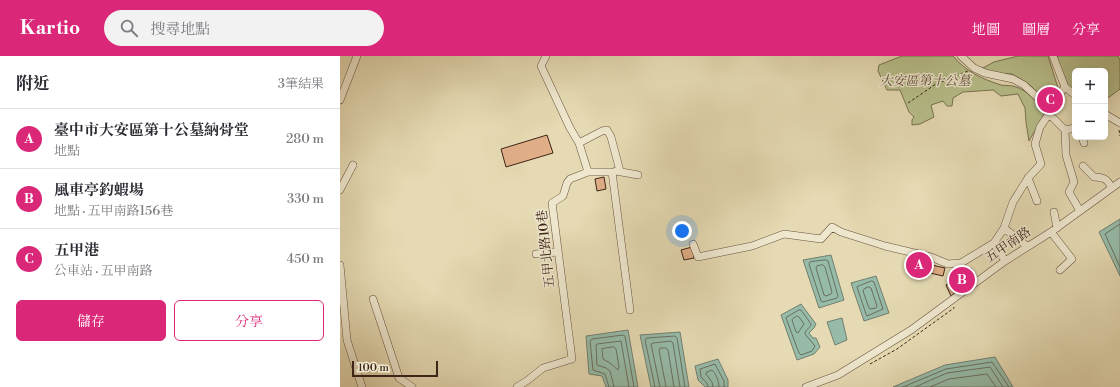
<!DOCTYPE html>
<html lang="zh-TW">
<head>
<meta charset="utf-8">
<style>
	body { margin:0; font-family:"Libre Bodoni","Noto Serif TC",serif; background:#f2f2f3; color:#2b2b33 }
	.controls { position:absolute; right:12px; top:12px; display:grid; overflow:hidden; border-radius:6px; box-shadow:0 4px 16px #0002 }
	.controls button { width:36px; height:36px; display:grid; place-items:center; padding:0; border:0; border-bottom:1px solid #e1e1e2; background:#fff; color:#2b2b33; font:20px sans-serif }
	.scale { position:absolute; left:12px; bottom:10px; width:86px; box-sizing:border-box; padding-left:4px; border:2px solid #3f2418; border-top:0; font-size:11px; line-height:14px; white-space:nowrap; color:#3f2418; -webkit-text-stroke:3px #eee7ce; paint-order:stroke }
	.you { position:absolute; left:342px; top:175px; width:14px; height:14px; margin:-10px; border:3px solid #fff; border-radius:50%; background:#1a73e8; box-shadow:0 0 0 6px #1a73e833 }
	.badge { display:grid; place-items:center; width:26px; height:26px; border-radius:50%; background:#db2777; color:#fff; font-size:13px; font-weight:700 }
	.pin { position:absolute; translate:-50% -50%; border:2px solid #fff; box-shadow:0 1px 4px #0006 }
	.list { margin:0; padding:0; list-style:none }
	h2 { display:flex; justify-content:space-between; align-items:center; height:52px; margin:0; padding:0 16px; font-size:17px }
	h2 small { font-size:13px; font-weight:400; color:#7c7c81 }
	.list li { display:grid; grid-template-columns:26px 1fr auto; gap:12px; align-items:center; box-sizing:border-box; height:60px; padding:0 16px; border-top:1px solid #e1e1e2 }
	.list b { display:block; font-size:15px; white-space:nowrap }
	.list p { margin:0; font-size:13px; white-space:nowrap; color:#7c7c81 }
	.list em { font-size:13px; font-style:normal; color:#7c7c81 }
	.actions { display:flex; gap:8px; padding:12px 16px }
	.actions a { flex:1; padding:9px 0; border:1px solid #db2777; border-radius:6px; text-align:center; font-size:14px; color:#db2777 }
	.actions .main { background:#db2777; color:#fff }
	.icon { flex:none; width:22px; height:22px; fill:none; stroke:currentColor; stroke-width:2; stroke-linecap:round; stroke-linejoin:round }
	.map { position:relative; flex:none; width:780px; height:331px; overflow:hidden }
	header { display:flex; align-items:center; gap:24px; box-sizing:border-box; height:56px; padding:0 20px; background:#db2777; color:#fff }
	header strong { font-size:19px }
	nav { display:flex; gap:22px; margin-inline-start:auto; font-size:14px }
	.search { width:280px; height:36px; background:#f2f2f3; display:flex; align-items:center; gap:10px; box-sizing:border-box; padding:0 14px; border-radius:22px; color:#7c7c81; font-size:15px }
	main { display:flex }
	aside { flex:1; background:#fff }
	.map>svg:first-child { display:block }
	.green { fill:#b7bf8b; stroke:#7b7252 }
	.water { fill:#96bba9; stroke:#737f6f }
	.lines { fill:none; stroke-linecap:round; stroke-linejoin:round }
	.shore { stroke:#6a7060; stroke-width:1 }
	.building { fill:#e0af88; stroke:#3f2418 }
	.minor-casing { stroke:#68523f; stroke-width:8 }
	.path { stroke:#3f2418; stroke-width:1; stroke-dasharray:3 2; stroke-linecap:butt }
	.minor { stroke:#eee7ce; stroke-width:7 }
	.labels { text-anchor:middle; dominant-baseline:central; stroke-width:3; stroke-linejoin:round; paint-order:stroke }
	.park-label { font-size:13px; font-style:italic; fill:#5d4b35; stroke:#eee7ce }
	.street-label { font-size:13px; fill:#3f2418; stroke:#eee7ce }
</style>
</head>
<body>
<header>
<strong>Kartio</strong>
<div class="search"><svg class="icon" aria-label="search" viewBox="0 0 24 24"><circle cx="10" cy="10" r="6"/><path d="M15 15l6 6"/></svg>搜尋地點</div>
<nav><a>地圖</a><a>圖層</a><a>分享</a></nav>
</header>
<main>
<aside>
<h2>附近<small>3筆結果</small></h2>
<ul class="list">
<li><span class="badge">A</span><div><b>臺中市大安區第十公墓納骨堂</b><p>地點</p></div><em>280 m</em></li>
<li><span class="badge">B</span><div><b>風車亭釣蝦場</b><p>地點 · 五甲南路156巷</p></div><em>330 m</em></li>
<li><span class="badge">C</span><div><b>五甲港</b><p>公車站 · 五甲南路</p></div><em>450 m</em></li>
</ul>
<div class="actions"><a class="main">儲存</a><a>分享</a></div>
</aside>
<div class="map">
<svg width="780" height="331" viewBox="0 0 780 331">
	<rect width="100%" height="100%" fill="#e5dab3"/>
	<filter id="stains"><feTurbulence type="fractalNoise" baseFrequency=".005" numOctaves="4"/><feColorMatrix values="0 0 0 0 .2 0 0 0 0 .09 0 0 0 0 .02 0 0 0 .5 -.17"/></filter>
	<radialGradient id="worn" r=".72"><stop offset=".6" stop-color="#630" stop-opacity="0"/><stop offset="1" stop-color="#630" stop-opacity=".3"/></radialGradient>
	<path class="green" d="M 562,0 L 613,0 C 625,15 642,23 661,29 C 666,30 672,29 676,31 C 687,34 698,47 705,55 C 702,66 694,75 689,85 L 686,66 L 685,52 L 678,38 L 661,40 L 653,34 L 623,36 L 613,42 L 612,50 L 607,50 L 603,45 L 591,49 L 594,61 L 580,68 L 572,69 L 572,64 L 574,61 L 569,56 L 560,34 L 547,34 L 538,15 L 539,9 Z
		M 678,0 L 708,0 L 718,32 L 715,39 L 705,44 L 690,29 L 672,18 L 652,17 L 641,13 L 654,6 Z
		M 717,0 L 778,0 L 780,4 L 780,33 L 765,44 L 765,15 L 735,15 L 735,36 C 723,30 721,12 717,0 Z"/>
	<path class="water" d="M 780,163 L 780,220 L 759,176 Z
		M 491,199 L 504,244 L 479,252 L 463,204 Z
		M 536,220 L 549,257 L 524,265 L 511,227 Z
		M 461,248 L 476,268 L 474,272 L 469,277 L 473,282 L 476,282 L 480,291 L 474,298 L 457,304 L 441,259 Z
		M 502,262 L 507,284 L 495,289 L 487,266 Z
		M 288,274 L 298,331 L 266,331 L 262,320 L 249,318 L 246,280 Z
		M 340,276 L 349,331 L 311,331 L 300,279 Z
		M 655,301 L 673,331 L 553,331 L 605,309 Z
		M 378,303 L 388,324 L 388,331 L 365,331 L 358,324 L 355,310 Z"/>
	<g class="lines">
		<path class="shore" d="M 780,168 L 765,178 L 780,211
			M 486,204 L 488,205 L 498,240 L 497,242 L 483,246 L 481,245 L 469,208 L 470,206 Z
			M 483,209 L 485,211 L 492,236 L 491,238 L 486,240 L 484,239 L 476,212 L 477,210 Z
			M 532,225 L 534,226 L 543,253 L 527,260 L 526,258 L 517,231 Z
			M 529,231 L 531,232 L 537,250 L 536,252 L 531,253 L 529,252 L 523,235 L 524,233 Z
			M 459,254 L 461,254 L 471,268 C 471,272 465,273 465,278 L 475,290 L 472,295 L 461,299 L 459,297 L 446,262 Z
			M 457,260 L 459,261 L 464,268 L 458,277 L 456,276 L 452,264 Z
			M 274,291 L 276,293 L 279,311 L 278,314 L 270,307 L 263,303 L 262,293 Z
			M 269,331 L 265,318 L 253,314 L 250,285 L 252,283 L 283,279 L 285,280 L 294,331
			M 274,331 L 270,315 L 266,312 L 257,309 L 256,290 L 257,288 L 281,285 L 289,331
			M 315,331 L 305,284 L 307,282 L 335,280 L 337,282 L 345,331
			M 320,331 L 311,288 L 313,287 L 331,285 L 333,287 L 340,331
			M 326,331 L 319,294 L 320,292 L 326,292 L 328,294 L 334,331
			M 368,331 L 367,327 L 361,321 L 360,313 L 375,308 L 384,325 L 384,331
			M 373,331 L 372,326 L 366,318 L 367,316 L 372,314 C 376,318 379,325 379,331
			M 563,331 L 606,313 L 652,306 L 669,331
			M 575,331 L 607,317 L 650,311 L 663,331
			M 590,331 L 609,323 L 647,318 L 656,331"/>
	</g>
	<path class="building" d="M 207,79 L 213,97 L 166,111 L 161,93 Z
		M 264,121 L 266,133 L 257,135 L 255,123 Z
		M 352,191 L 354,202 L 344,204 L 341,194 Z
		M 574,199 L 589,201 L 584,220 L 570,217 Z
		M 592,209 L 605,212 L 603,220 L 590,217 Z
		M 631,212 L 636,219 L 611,240 L 606,229 Z"/>
	<g class="lines">
		<defs>
			<path id="minor" d="M 206,0 L 201,10 L 230,72 L 239,87 L 248,116
				M 621,0 L 634,12 L 645,17 L 673,23 L 684,29 L 709,52
				M 713,0 L 725,31 L 735,39
				M 0,44 L 17,0
				M 709,58 L 725,74 L 726,99 L 734,126 L 729,136 L 740,155
				M 765,58 L 780,67
				M 725,74 L 735,72
				M 742,81 L 744,87
				M 239,87 L 262,75 L 267,74 L 271,81 L 280,115
				M 743,110 L 754,121 C 764,121 767,123 772,132
				M 276,115 L 298,119
				M 688,122 L 697,145
				M 0,134 L 13,109
				M 714,156 L 717,172
				M 664,172 L 687,190
				M 711,176 L 732,203 L 720,214
				M 654,187 L 665,205
				M 353,188 L 358,201 L 412,190 L 444,178 L 481,183 L 492,171 L 501,176 L 545,190 L 591,201 L 608,208 L 621,207 L 654,187 L 664,172 L 673,146 L 688,122 L 701,108 L 695,88 L 700,71 L 709,58 L 709,52 L 725,31
				M 196,198 L 217,196
				M 0,209 L 7,284 L 22,331
				M 33,243 L 59,322 L 72,331
				M 177,331 L 188,324 L 203,312 L 232,303 L 212,147 L 223,140 L 227,127 L 230,123 L 248,116 L 272,116 L 290,254
				M 466,331 L 498,319 L 571,274 L 665,205 L 711,176 L 780,126"/>
		</defs>
		<use href="#minor" class="minor-casing"/>
		<path class="path" d="M 568,47 L 596,28 L 628,15
			M 779,74 L 780,80
			M 530,308 L 557,293 L 614,252 L 614,251"/>
		<use href="#minor" class="minor"/>
	</g>
	<g class="labels">
		<g class="park-label">
			<text x="585" y="25">大安區第十公墓</text>
		</g>
		<g class="street-label">
			<text transform="translate(668 189) rotate(-34)">五甲南路</text>
			<text transform="translate(206 193) rotate(-96)">五甲北路10巷</text>
		</g>
	</g>
	<rect width="100%" height="100%" filter="url(#stains)"/>
	<rect width="100%" height="100%" fill="url(#worn)"/>
</svg>
<div class="controls">
<button>+</button>
<button>−</button>
</div>
<div class="scale">100 m</div>
<div class="you"></div>
<div class="pin badge" style="left:579px;top:209px">A</div>
<div class="pin badge" style="left:622px;top:224px">B</div>
<div class="pin badge" style="left:710px;top:44px">C</div>
</div>
</main>
</body>
</html>
